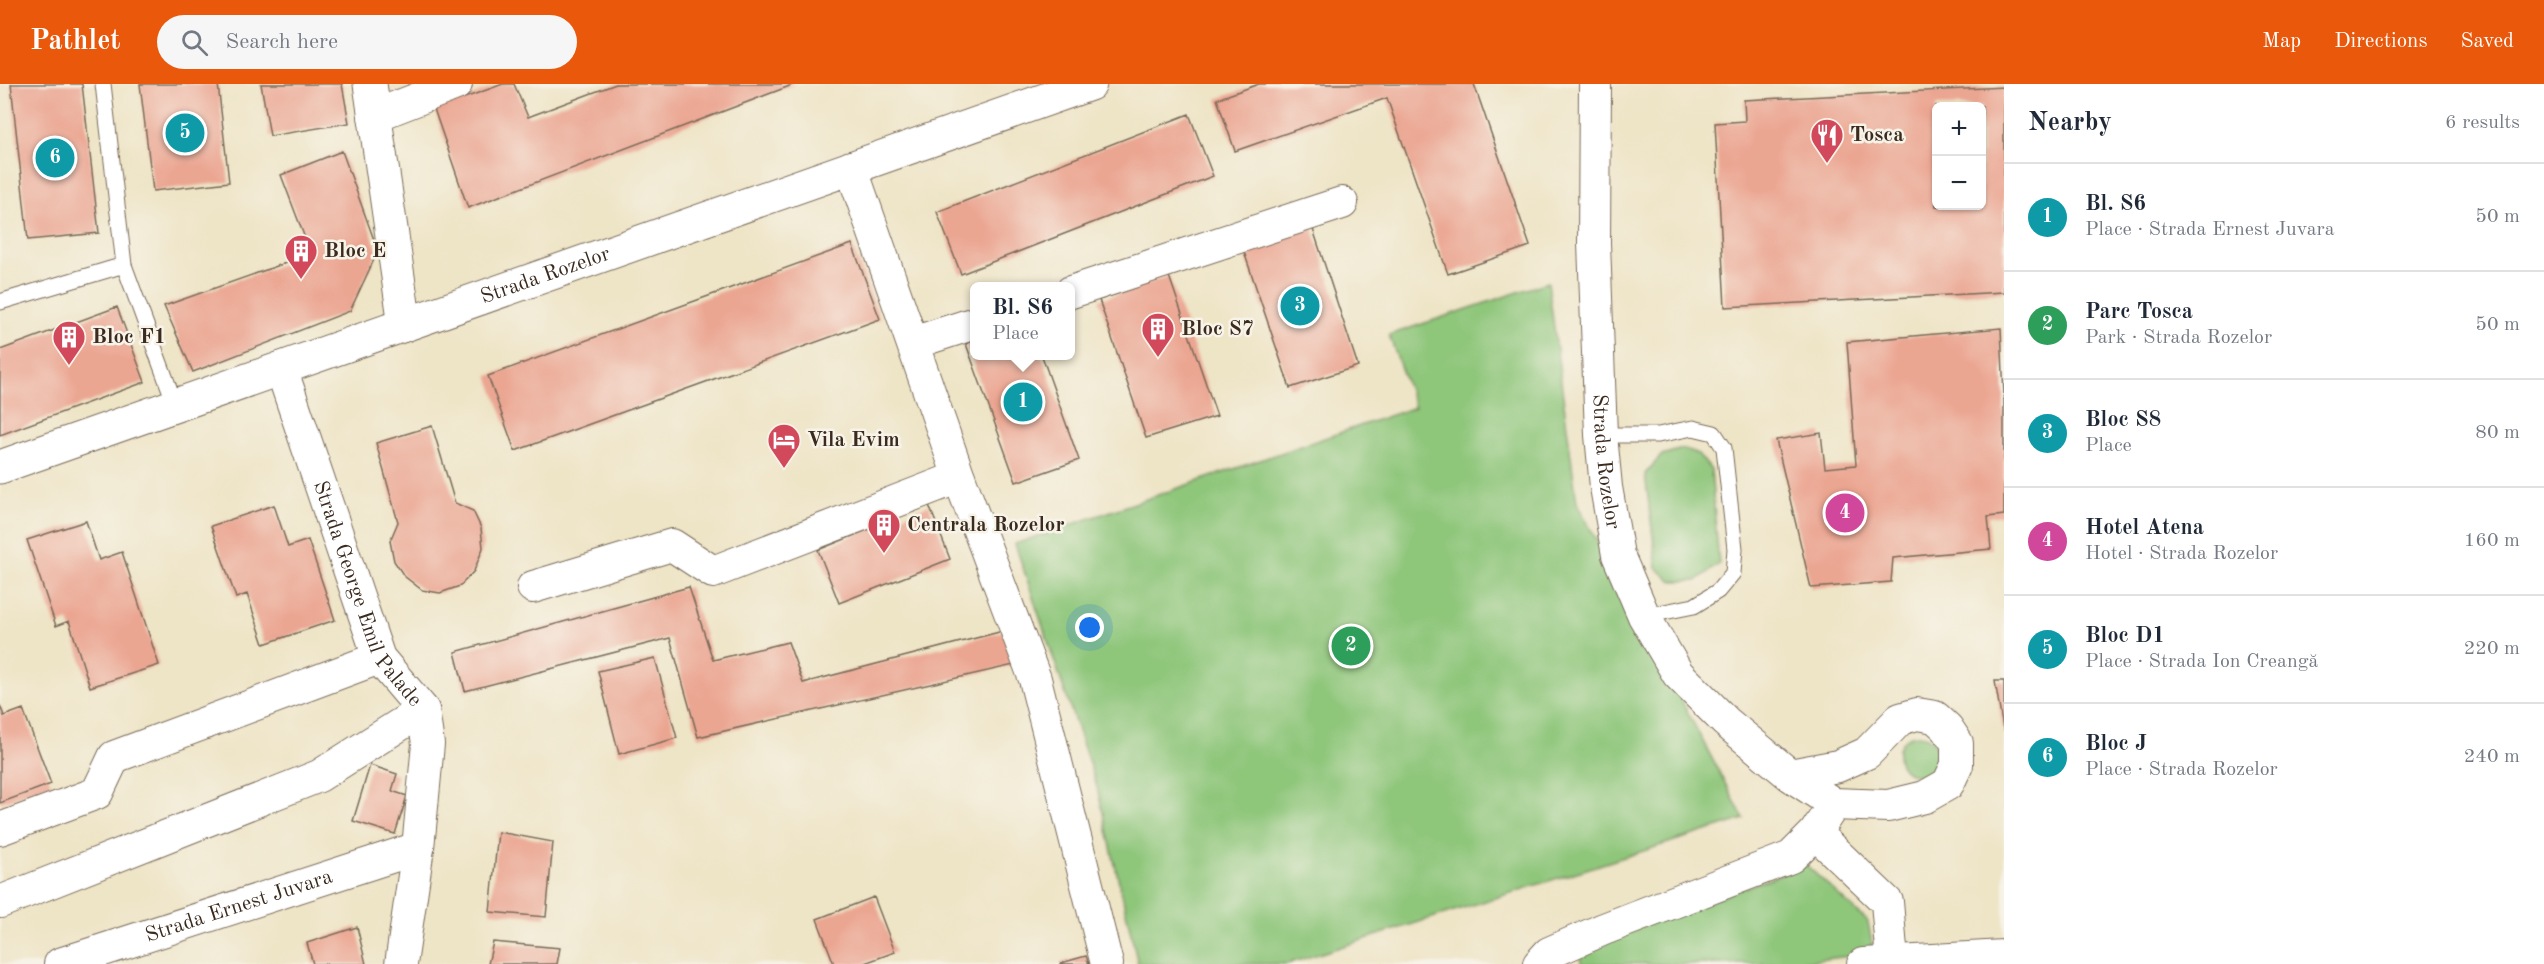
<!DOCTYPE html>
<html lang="en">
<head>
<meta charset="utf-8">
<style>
	body { margin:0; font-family:"Old Standard TT",serif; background:#f6f6f7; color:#1f2937 }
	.controls { position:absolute; right:18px; top:18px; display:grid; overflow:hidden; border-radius:9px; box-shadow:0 2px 4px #0004 }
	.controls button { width:54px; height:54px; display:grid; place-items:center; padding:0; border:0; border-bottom:2px solid #e0e1e3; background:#fff; color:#1f2937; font:30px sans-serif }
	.you { position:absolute; left:1090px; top:544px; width:21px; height:21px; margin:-15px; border:4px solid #fff; border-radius:50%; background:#1a73e8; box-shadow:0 0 0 9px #1a73e833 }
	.badge { display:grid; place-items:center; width:39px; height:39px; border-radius:50%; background:#ea580c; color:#fff; font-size:20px; font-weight:700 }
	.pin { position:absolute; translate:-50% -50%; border:3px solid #fff; box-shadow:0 2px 6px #0006 }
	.popup { position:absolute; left:970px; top:198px; width:105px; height:78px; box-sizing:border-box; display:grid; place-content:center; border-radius:9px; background:#fff; filter:drop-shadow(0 2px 4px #0005); font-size:20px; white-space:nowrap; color:#747a83 }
	.popup b { font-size:22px; color:#1f2937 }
	.popup::after { content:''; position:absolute; left:50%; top:100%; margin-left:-12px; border:12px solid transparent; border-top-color:#fff }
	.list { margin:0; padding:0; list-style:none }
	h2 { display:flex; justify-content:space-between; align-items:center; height:78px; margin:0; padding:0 24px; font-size:26px }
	h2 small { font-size:20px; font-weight:400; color:#747a83 }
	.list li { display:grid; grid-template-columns:39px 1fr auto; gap:18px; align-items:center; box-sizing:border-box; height:108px; padding:0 24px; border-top:2px solid #e0e1e3 }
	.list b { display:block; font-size:22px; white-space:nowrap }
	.list p { margin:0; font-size:20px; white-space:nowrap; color:#747a83 }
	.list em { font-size:20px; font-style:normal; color:#747a83 }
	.icon { flex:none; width:33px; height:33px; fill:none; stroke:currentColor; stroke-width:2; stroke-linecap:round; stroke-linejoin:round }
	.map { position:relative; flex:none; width:2004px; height:880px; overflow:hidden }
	header { display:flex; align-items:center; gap:36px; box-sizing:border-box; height:84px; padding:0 30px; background:#ea580c; color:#fff }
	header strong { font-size:28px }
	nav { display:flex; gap:33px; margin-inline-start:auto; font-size:21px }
	.search { width:420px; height:54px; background:#f6f6f7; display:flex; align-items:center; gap:15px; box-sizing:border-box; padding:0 21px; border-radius:33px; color:#747a83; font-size:22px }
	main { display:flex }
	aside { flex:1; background:#fff }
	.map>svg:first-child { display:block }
	.green { fill:#8ec67a; stroke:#64784c; stroke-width:1.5 }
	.building { fill:#eba692; fill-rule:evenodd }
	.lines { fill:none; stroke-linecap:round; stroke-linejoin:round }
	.lane-casing { stroke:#7a6b59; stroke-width:17 }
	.street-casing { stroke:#7a6b59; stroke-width:34 }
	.secondary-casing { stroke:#7a6b59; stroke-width:35 }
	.lane { stroke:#fff; stroke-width:15 }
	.street { stroke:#fff; stroke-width:32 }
	.secondary { stroke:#fff; stroke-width:33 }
	.labels { text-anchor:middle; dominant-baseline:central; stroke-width:5; stroke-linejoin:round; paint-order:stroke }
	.poi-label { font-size:21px; font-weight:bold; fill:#3b2a1e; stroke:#f7f3e8; text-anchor:start }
	.street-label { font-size:21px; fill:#3b2a1e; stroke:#f7f3e8 }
</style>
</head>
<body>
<header>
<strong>Pathlet</strong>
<div class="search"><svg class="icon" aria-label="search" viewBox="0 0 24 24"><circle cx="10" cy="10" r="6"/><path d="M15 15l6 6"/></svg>Search here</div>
<nav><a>Map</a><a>Directions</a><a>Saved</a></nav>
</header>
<main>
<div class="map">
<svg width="2004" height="880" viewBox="0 0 2004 880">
	<rect width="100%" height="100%" fill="#f7f3e8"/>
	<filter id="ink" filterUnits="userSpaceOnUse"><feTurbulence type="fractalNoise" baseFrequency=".0167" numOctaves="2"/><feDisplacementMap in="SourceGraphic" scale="12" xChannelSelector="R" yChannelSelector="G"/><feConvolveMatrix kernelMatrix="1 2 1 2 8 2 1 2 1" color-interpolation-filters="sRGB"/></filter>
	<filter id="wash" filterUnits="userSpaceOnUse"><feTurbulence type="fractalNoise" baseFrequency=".008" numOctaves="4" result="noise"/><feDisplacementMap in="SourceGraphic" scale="24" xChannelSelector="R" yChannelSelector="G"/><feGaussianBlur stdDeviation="1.35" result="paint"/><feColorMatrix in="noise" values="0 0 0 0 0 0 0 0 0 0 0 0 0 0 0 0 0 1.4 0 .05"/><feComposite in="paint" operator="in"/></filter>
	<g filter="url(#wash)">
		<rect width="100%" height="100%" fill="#eee4c6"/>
		<path class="green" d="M 1548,198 L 1577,419 L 1744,735 L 1287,880 L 1138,880 L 1097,703 L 1015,460 L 1415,323 L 1389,251 Z
			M 1682,365 L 1698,370 L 1711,386 L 1719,480 L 1696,497 L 1671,497 L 1657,484 L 1645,390 L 1662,371 Z
			M1898 671a20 20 0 1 1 40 0a20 20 0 1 1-40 0Z
			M 1806,781 L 1868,838 L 1874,869 L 1784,880 L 1582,880 L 1577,866 Z"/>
		<g id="blocks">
			<path class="building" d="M 11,0 L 82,0 L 99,149 L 28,156 Z
				M 140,0 L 218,0 L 229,98 L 153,107 Z
				M 261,0 L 342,0 L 349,39 L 270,52 Z
				M 503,0 L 514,0 L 528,33 L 616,0 L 795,0 L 468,124 L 434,25 Z
				M 1259,0 L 1474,0 L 1530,162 L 1448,190 L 1387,14 L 1235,67 L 1217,15 Z
				M 2004,3 L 2004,208 L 1725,223 L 1715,39 L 1745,37 L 1744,16 ZM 1936,22 L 1982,22 L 1982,122 L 1936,122 Z
				M 1189,30 L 1213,92 L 961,190 L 937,128 Z
				M 342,67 L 378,167 L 350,227 L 193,288 L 164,222 L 311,170 L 281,91 Z
				M 1311,139 L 1358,282 L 1290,304 L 1242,162 Z
				M 852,160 L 880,235 L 515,367 L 488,292 Z
				M 1169,192 L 1217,332 L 1146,354 L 1099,216 Z
				M 117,223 L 145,298 L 0,351 L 0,266 Z
				M 2001,244 L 2004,312 L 2004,431 L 1988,433 L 1991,465 L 1893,474 L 1891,498 L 1811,504 L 1776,356 L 1821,349 L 1825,384 L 1856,381 L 1847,258 Z
				M 975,256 L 975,272 L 1042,272 L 1079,376 L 1016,398 L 966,260 Z
				M 432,342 L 455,419 L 473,427 L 481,444 L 483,464 L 474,487 L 460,502 L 440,509 L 422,506 L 404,492 L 394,477 L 390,457 L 398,438 L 376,359 Z
				M 274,421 L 288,463 L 308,456 L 335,536 L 264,560 L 247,510 L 236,514 L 211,442 Z
				M 929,421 L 950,475 L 839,519 L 818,466 Z
				M 86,437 L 99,476 L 122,468 L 159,581 L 90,603 L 69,537 L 56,542 L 27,456 Z
				M 689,503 L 713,576 L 788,558 L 803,599 L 1007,546 L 1014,581 L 698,653 L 670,554 L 465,607 L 455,568 Z
				M 655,574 L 677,654 L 619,670 L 598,587 Z
				M 1995,597 L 2004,597 L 2004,644 L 2003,645 Z
				M 0,621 L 4,632 L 23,625 L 51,700 L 0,719 Z
				M 370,681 L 397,690 L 392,707 L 407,712 L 395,750 L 353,737 Z
				M 498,748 L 553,758 L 546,833 L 490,828 Z
				M 874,813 L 895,868 L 862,880 L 834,880 L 817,835 Z
				M 357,843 L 366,880 L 313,880 L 307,859 Z
				M 493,858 L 560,864 L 557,880 L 488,880 Z
				M 1086,872 L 1089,880 L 1061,880 L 1061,879 Z"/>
		</g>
	</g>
	<g filter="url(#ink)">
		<use href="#blocks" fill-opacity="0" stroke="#7a6b59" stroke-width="1.5"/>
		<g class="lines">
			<defs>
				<path id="lane" d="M 103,0 L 124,181 L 175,320
					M 0,218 L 124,181
					M 1601,351 L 1658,351 L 1693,344 L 1714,349 L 1724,364 L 1735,465 L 1733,489 L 1718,507 L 1694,522 L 1644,532"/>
				<g id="street">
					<path id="s1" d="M 1595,0 L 1594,159 L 1601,351 L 1606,403 L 1618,471 L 1644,532 L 1678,590 L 1726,638 L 1790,691 L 1834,720 L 1888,722 L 1925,713 L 1948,700 L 1957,681 L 1957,659 L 1947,644 L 1935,633 L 1917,630 L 1900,635 L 1867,669 L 1838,682 L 1790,691"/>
					<path d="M 374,32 L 456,0"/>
					<path d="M 851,83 L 959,393 L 1035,595 L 1107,880"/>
					<path d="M 1071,208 L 1342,119"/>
					<path d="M 913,259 L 975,239"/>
					<path id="s2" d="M 281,284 L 379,574 L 423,626 L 428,660 L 418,764 L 401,880"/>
					<path d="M 533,503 L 672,461 L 713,488 L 959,393"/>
					<path d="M 0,745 L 97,709 L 114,673 L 379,574"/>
					<path d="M 1815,749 L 1887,818 L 1892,877"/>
					<path d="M 0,818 L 319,692 L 423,626"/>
					<path id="s3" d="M 60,880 L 418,764"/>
					<path d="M 1539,880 L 1549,869 L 1604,845 L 1791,773 L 1815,749 L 1834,720"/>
					<path d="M 1863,880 L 2004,872"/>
				</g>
				<g id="secondary">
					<path d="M 370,0 L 405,241"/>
					<path id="s4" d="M 0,383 L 1090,0"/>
				</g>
			</defs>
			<use href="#lane" class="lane-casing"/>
			<use href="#street" class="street-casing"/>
			<use href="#secondary" class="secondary-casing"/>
			<use href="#lane" class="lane"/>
			<use href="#street" class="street"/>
			<use href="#secondary" class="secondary"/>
		</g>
	</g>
	<defs>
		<symbol id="restaurant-pin" viewBox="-11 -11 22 30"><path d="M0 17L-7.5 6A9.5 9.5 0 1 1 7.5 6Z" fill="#d1495b" stroke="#f7f3e8"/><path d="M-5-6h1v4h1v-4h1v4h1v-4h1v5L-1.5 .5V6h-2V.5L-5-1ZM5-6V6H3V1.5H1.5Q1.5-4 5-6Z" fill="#fff"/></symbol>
		<symbol id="building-pin" viewBox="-11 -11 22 30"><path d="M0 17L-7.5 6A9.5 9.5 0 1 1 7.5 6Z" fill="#d1495b" stroke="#f7f3e8"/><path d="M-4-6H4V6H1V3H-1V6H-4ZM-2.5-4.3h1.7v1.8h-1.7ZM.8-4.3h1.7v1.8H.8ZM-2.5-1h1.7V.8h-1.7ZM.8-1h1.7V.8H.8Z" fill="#fff"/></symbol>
		<symbol id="hotel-pin" viewBox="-11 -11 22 30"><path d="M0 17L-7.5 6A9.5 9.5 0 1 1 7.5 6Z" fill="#d1495b" stroke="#f7f3e8"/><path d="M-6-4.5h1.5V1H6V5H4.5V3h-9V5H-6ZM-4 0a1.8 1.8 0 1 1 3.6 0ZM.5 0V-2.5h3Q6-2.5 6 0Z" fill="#fff"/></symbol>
	</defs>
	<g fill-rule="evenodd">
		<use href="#restaurant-pin" x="1808" y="32" width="38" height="52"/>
		<use href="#building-pin" x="282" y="148" width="38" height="52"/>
		<use href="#building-pin" x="1139" y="226" width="38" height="52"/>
		<use href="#building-pin" x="50" y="234" width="38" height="52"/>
		<use href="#hotel-pin" x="765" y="337" width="38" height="52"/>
		<use href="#building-pin" x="865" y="422" width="38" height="52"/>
	</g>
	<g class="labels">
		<g class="poi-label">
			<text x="1850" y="51">Tosca</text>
			<text x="324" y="167">Bloc E</text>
			<text x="1181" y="245">Bloc S7</text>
			<text x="92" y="253">Bloc F1</text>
			<text x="807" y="356">Vila Evim</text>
			<text x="907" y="441">Centrala Rozelor</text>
		</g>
		<g class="street-label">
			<text stroke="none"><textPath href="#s4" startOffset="578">Strada Rozelor</textPath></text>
			<text stroke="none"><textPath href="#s1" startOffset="378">Strada Rozelor</textPath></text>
			<text stroke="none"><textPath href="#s2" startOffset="243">Strada George Emil Palade</textPath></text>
			<text stroke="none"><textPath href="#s3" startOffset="188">Strada Ernest Juvara</textPath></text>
		</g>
	</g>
</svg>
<div class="controls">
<button>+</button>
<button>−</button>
</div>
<div class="you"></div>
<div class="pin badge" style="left:1023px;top:318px;background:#0f9aa8">1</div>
<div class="popup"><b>Bl. S6</b>Place</div>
<div class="pin badge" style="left:1351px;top:562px;background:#2e9e5b">2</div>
<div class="pin badge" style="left:1300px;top:222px;background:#0f9aa8">3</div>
<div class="pin badge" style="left:1845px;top:429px;background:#d1479c">4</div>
<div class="pin badge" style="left:185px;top:49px;background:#0f9aa8">5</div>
<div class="pin badge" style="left:55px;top:74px;background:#0f9aa8">6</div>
</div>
<aside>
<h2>Nearby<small>6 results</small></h2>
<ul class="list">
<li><span class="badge" style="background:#0f9aa8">1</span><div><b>Bl. S6</b><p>Place · Strada Ernest Juvara</p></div><em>50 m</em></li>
<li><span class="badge" style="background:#2e9e5b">2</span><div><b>Parc Tosca</b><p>Park · Strada Rozelor</p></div><em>50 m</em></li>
<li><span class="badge" style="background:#0f9aa8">3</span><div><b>Bloc S8</b><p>Place</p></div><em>80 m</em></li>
<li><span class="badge" style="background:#d1479c">4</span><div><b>Hotel Atena</b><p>Hotel · Strada Rozelor</p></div><em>160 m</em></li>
<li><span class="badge" style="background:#0f9aa8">5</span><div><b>Bloc D1</b><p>Place · Strada Ion Creangă</p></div><em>220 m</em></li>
<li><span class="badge" style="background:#0f9aa8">6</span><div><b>Bloc J</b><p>Place · Strada Rozelor</p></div><em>240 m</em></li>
</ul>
</aside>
</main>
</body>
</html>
